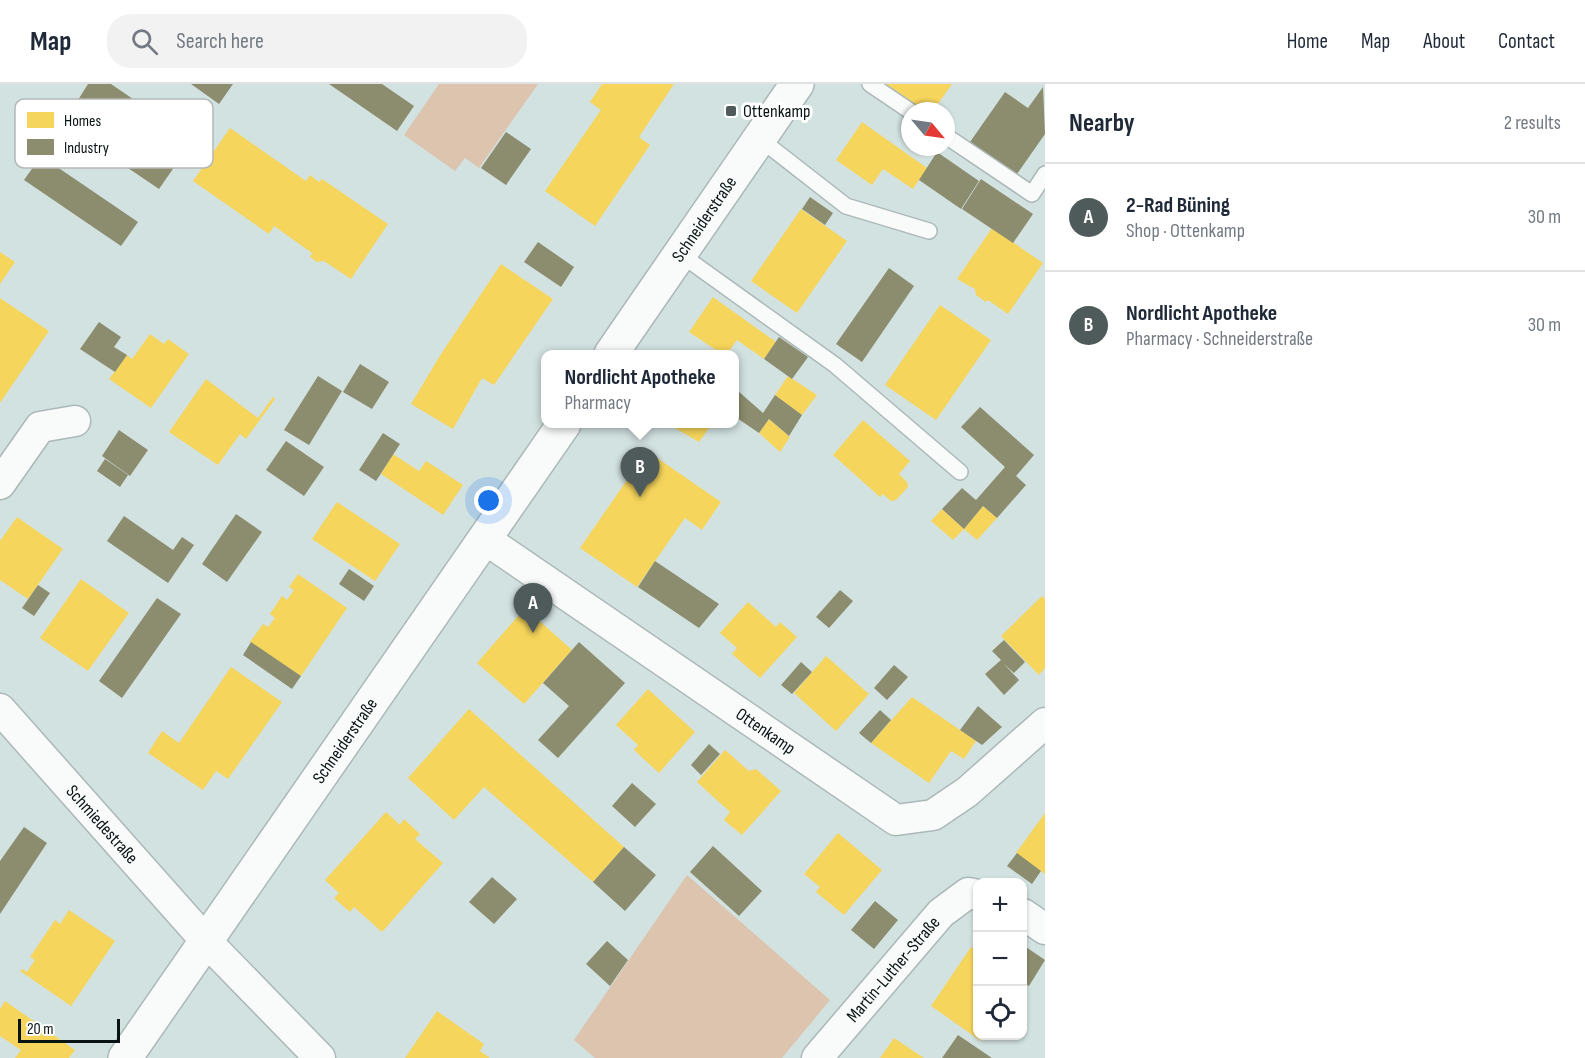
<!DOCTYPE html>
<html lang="en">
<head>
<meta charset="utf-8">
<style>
	body { margin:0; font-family:"Sofia Sans Condensed",sans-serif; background:#f2f2f3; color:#1f2937 }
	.controls { position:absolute; right:18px; bottom:18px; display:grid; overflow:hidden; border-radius:12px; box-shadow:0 2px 4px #0004 }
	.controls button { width:54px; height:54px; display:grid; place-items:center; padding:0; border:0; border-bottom:2px solid #e0e1e3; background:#fff; color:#1f2937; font:30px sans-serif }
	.compass { position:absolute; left:901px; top:18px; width:54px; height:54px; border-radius:50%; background:#fff; box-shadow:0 2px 4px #0004; rotate:119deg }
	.scale { position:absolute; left:18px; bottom:15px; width:102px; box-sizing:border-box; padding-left:6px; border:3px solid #091313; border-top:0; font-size:16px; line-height:21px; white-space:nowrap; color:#091313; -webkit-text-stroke:4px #fff; paint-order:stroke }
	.you { position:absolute; left:489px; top:417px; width:21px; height:21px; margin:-15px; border:4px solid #fff; border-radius:50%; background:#1a73e8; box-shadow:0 0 0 9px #1a73e833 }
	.badge { display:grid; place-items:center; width:39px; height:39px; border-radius:50%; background:#4f5b5b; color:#fff; font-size:20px; font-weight:700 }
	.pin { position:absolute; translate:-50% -50px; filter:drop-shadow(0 2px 3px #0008) }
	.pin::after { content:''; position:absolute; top:32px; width:21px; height:18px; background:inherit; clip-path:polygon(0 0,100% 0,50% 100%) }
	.popup { position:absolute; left:541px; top:266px; width:198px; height:78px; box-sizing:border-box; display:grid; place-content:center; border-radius:12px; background:#fff; filter:drop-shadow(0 2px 4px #0005); font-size:20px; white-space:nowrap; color:#747a83 }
	.popup b { font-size:22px; color:#1f2937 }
	.popup::after { content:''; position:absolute; left:50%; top:100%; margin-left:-12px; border:12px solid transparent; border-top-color:#fff }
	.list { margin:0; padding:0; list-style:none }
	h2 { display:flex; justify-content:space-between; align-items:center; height:78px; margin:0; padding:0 24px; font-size:26px }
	h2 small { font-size:20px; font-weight:400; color:#747a83 }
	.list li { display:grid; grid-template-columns:39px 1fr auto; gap:18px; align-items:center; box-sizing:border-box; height:108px; padding:0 24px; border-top:2px solid #e0e1e3 }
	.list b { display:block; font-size:22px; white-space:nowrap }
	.list p { margin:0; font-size:20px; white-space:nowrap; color:#747a83 }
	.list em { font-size:20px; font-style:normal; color:#747a83 }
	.icon { flex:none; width:33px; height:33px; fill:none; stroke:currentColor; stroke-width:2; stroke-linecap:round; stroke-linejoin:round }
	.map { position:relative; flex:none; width:1045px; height:974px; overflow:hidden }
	header { display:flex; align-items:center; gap:36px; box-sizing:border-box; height:84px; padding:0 30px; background:#fff; border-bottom:2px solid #e0e1e3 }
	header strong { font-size:28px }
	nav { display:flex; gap:33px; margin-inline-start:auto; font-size:21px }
	.search { width:420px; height:54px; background:#f2f2f3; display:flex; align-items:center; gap:15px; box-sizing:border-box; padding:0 21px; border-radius:24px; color:#747a83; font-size:22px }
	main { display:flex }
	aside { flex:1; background:#fff }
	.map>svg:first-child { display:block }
	.green { fill:#ddc4ae }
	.homes { fill:#f6d55c }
	.industry { fill:#8c8c6e }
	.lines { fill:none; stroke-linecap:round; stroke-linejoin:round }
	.lane-casing { stroke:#acb8b8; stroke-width:18 }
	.street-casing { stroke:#acb8b8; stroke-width:33 }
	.secondary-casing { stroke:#acb8b8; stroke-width:36 }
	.lane { stroke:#f8fbfa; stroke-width:15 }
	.street { stroke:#f8fbfa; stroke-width:30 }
	.secondary { stroke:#f8fbfa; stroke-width:33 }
	.poi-dot { fill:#4f5b5b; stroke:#fff; stroke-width:2 }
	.labels { text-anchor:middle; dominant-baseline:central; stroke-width:6; stroke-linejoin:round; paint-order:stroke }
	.poi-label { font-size:18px; fill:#091313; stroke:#fff; text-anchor:start }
	.street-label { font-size:18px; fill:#091313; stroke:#fff }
	.key { fill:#fff; stroke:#b5b8b8; stroke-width:1.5 }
	.key-label { font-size:16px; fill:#091313 }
</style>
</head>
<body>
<header>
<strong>Map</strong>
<div class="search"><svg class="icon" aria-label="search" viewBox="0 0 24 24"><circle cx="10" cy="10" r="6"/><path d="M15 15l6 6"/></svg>Search here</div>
<nav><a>Home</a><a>Map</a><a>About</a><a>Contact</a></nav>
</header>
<main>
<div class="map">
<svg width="1045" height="974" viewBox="0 0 1045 974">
	<rect width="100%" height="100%" fill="#d2e2e1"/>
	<path class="green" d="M 439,0 L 538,0 L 479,84 L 465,74 L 455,87 L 404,51 Z
		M 687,791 L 830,916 L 782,974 L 595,974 L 574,956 Z"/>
	<path class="homes" d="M 602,0 L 674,0 L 639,53 L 650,61 L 595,142 L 545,107 L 601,26 L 590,18 Z
		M 886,0 L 952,0 L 933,27 L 925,27 Z
		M 862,38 L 927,84 L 913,105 L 883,85 L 872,101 L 836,76 Z
		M 230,44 L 306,97 L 310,91 L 319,98 L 322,95 L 388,140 L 351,195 L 324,177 L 317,178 L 310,173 L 312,169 L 274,142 L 269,150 L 193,97 Z
		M 801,125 L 847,157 L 797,229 L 751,197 Z
		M 992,144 L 1043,179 L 1008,230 L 988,216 L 986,218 L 976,211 L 975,205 L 957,195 Z
		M 0,168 L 15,178 L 0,200 Z
		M 501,180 L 553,215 L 494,301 L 482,294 L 453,345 L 411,320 L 441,270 Z
		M 713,213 L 776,258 L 764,275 L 737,256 L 727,270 L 722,270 L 689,248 Z
		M 0,214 L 49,247 L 0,319 Z
		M 940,221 L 991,256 L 936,336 L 885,301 Z
		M 150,250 L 164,260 L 168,255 L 189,270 L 151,324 L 109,295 L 127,271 L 132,275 Z
		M 788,292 L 817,311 L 802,331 L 775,311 Z
		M 206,295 L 258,334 L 273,313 L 275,315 L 246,355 L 240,350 L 218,381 L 169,348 Z
		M 769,335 L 790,353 L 780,368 L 759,349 Z
		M 863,336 L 910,377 L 899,390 L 907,398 L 908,403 L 896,416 L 891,417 L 883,410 L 880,413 L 833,371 Z
		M 668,340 L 712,340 L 699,358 Z
		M 647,367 L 721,418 L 702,446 L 685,434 L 637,503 L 580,464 Z
		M 393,370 L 419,387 L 426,377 L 463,401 L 443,431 L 381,390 Z
		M 337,418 L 400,460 L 375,497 L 312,455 Z
		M 983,422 L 997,434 L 977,456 L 964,445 L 953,456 L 931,437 L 942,425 L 964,445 Z
		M 17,433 L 63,465 L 28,515 L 0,496 L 0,457 Z
		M 298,490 L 347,524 L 301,592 L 250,558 L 263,540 L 268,543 L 275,534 L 270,530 L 282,512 L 287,516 L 294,506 L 289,503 Z
		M 81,495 L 129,529 L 88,587 L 40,554 Z
		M 1042,512 L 1045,515 L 1045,584 L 1039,591 L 1001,552 Z
		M 748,518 L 776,543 L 780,538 L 797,553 L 760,594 L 732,570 L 737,564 L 720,549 Z
		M 525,524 L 572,566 L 524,620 L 477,579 Z
		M 826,572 L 869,610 L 836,647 L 794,609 Z
		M 231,583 L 282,618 L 228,695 L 216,687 L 203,706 L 148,669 L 162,647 L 179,659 Z
		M 648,605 L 695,648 L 659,689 L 634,666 L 638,661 L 616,641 Z
		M 912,613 L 976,657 L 964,675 L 951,667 L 929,699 L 871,659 Z
		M 469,625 L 624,763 L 593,798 L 484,703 L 454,736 L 408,694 Z
		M 725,666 L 749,687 L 756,685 L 781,707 L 742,751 L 724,736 L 730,728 L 697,698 Z
		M 386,728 L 400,741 L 404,735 L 420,750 L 415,755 L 443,779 L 382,848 L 354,823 L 350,828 L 334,814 L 339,809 L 325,796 Z
		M 1045,729 L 1045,790 L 1016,769 Z
		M 838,749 L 882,786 L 844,831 L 816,808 L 820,803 L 804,790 Z
		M 69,826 L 115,857 L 71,922 L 20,887 L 22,885 L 27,888 L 35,876 L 30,873 L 55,836 L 60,840 Z
		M 971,863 L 978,867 L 978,952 L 985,952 L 981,957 L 931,922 Z
		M 5,917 L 75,966 L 69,974 L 15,974 L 21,966 L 0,952 L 0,925 Z
		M 437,927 L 484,960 L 480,967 L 490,974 L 405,974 Z
		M 894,954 L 924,974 L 880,974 Z"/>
	<path class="industry" d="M 88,0 L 111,0 L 193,56 L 159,105 L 63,40 Z
		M 191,0 L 233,0 L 219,20 Z
		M 329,0 L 382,0 L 414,22 L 397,47 Z
		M 1043,3 L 1045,50 L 1017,90 L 970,58 L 1005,8 L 1028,24 Z
		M 506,48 L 531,65 L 506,101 L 481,84 Z
		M 937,68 L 979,97 L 961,125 L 919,96 Z
		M 41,72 L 138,138 L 121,162 L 24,96 Z
		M 981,95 L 1033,130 L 1013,159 L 962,125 Z
		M 810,113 L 833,129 L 825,141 L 802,125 Z
		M 538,158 L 574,183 L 561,203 L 524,178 Z
		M 889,184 L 914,202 L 862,278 L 836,260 Z
		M 99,238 L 121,253 L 114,263 L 127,271 L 115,288 L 80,265 Z
		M 779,253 L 808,273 L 792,295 L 764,275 Z
		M 360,280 L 389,298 L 372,325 L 343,308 Z
		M 318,292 L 342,307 L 309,361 L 284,346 Z
		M 738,307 L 763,329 L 775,311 L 802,331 L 789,352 L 769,335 L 759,349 L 734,332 L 734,314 Z
		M 980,323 L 1034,371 L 1016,392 L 1026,401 L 997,434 L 983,422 L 964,445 L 942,425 L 962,404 L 976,416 L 1005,383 L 961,343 Z
		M 119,346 L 148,366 L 130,392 L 102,372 Z
		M 383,349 L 400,360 L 376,397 L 359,386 Z
		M 286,357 L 324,383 L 304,412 L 266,386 Z
		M 105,375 L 128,391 L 120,403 L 97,387 Z
		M 236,430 L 262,448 L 227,498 L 202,480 Z
		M 124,432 L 173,466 L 182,453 L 194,461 L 168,499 L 107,457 Z
		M 655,477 L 719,520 L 699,544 L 638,503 Z
		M 349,485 L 374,502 L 364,517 L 339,500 Z
		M 38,501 L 50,509 L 34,532 L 22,524 Z
		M 840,506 L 853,517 L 829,544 L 816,533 Z
		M 157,514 L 181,530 L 122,614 L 99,597 Z
		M 1004,556 L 1025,578 L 1014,589 L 1004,580 L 1019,596 L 1004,611 L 985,590 L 1001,576 L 992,567 Z
		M 251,558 L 301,592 L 292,605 L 243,571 Z
		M 579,558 L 625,599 L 558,674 L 538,656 L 569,622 L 543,599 Z
		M 801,578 L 812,588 L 792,610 L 781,601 Z
		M 894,581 L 908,593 L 887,616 L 874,604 Z
		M 978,622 L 1002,643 L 982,661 L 960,646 Z
		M 880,626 L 891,636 L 871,659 L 859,649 Z
		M 709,660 L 720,670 L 701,691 L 691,681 Z
		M 632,699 L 656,720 L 635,743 L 612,722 Z
		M 24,743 L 47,759 L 0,830 L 0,777 Z
		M 713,762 L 762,807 L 739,832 L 690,788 Z
		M 624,763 L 656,791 L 625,827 L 593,798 Z
		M 1017,769 L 1041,787 L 1032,800 L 1007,782 Z
		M 492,793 L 517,815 L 494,840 L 469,818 Z
		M 875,817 L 898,836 L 874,865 L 851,846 Z
		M 607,857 L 628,876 L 610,902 L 586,880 Z
		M 1023,861 L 1045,876 L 1029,902 L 1023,898 Z
		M 958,951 L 992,974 L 942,974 Z"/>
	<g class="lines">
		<defs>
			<path id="lane" d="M 870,0 L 910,27
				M 946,52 L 1032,110 L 1045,90
				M 760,55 L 846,122 L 929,147
				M 680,170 L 835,281 L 960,388"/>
			<g id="street">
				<path d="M 0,400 L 40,343 L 75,337"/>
				<path id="s1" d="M 485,455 L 896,736 L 933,731 L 967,708 L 1045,639"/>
				<path id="s2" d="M 0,625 L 206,857 L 320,974"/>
				<path d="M 1023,830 L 1045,845"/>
				<path id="s3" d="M 817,974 L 941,829 L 968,809 L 978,811"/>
			</g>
			<g id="secondary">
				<path id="s4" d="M 611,270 L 797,0"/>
				<path id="s5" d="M 125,974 L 564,340"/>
			</g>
		</defs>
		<use href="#lane" class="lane-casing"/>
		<use href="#street" class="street-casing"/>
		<use href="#secondary" class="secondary-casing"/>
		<use href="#lane" class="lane"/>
		<use href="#street" class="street"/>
		<use href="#secondary" class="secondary"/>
	</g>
	<rect class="poi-dot" x="725" y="21" width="12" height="12" rx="3"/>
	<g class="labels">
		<g class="poi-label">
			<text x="743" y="27">Ottenkamp</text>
		</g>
		<g class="street-label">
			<text stroke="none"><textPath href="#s4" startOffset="164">Schneiderstraße</textPath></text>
			<text stroke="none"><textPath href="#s1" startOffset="340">Ottenkamp</textPath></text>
			<text stroke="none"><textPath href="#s5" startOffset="386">Schneiderstraße</textPath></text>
			<text stroke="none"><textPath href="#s2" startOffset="154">Schmiedestraße</textPath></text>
			<text stroke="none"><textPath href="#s3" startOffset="117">Martin-Luther-Straße</textPath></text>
		</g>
	</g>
	<rect x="15" y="15" width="198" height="69" rx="9" class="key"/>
	<rect x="27" y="28" width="27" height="16" fill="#f6d55c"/>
	<rect x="27" y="55" width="27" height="16" fill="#8c8c6e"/>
	<g class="key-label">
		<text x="64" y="42">Homes</text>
		<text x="64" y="69">Industry</text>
	</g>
</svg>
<div class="controls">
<button>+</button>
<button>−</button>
<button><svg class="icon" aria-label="locate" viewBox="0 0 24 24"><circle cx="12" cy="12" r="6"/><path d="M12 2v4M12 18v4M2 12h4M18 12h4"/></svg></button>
</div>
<svg class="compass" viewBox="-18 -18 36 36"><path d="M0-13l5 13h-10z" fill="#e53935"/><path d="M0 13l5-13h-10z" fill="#747a83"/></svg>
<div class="scale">20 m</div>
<div class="you"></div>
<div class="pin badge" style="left:533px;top:549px">A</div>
<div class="pin badge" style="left:640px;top:413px">B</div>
<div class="popup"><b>Nordlicht Apotheke</b>Pharmacy</div>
</div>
<aside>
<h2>Nearby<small>2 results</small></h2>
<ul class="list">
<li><span class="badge">A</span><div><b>2-Rad Büning</b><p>Shop · Ottenkamp</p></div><em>30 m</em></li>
<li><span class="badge">B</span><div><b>Nordlicht Apotheke</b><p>Pharmacy · Schneiderstraße</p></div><em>30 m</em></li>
</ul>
</aside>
</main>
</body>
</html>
